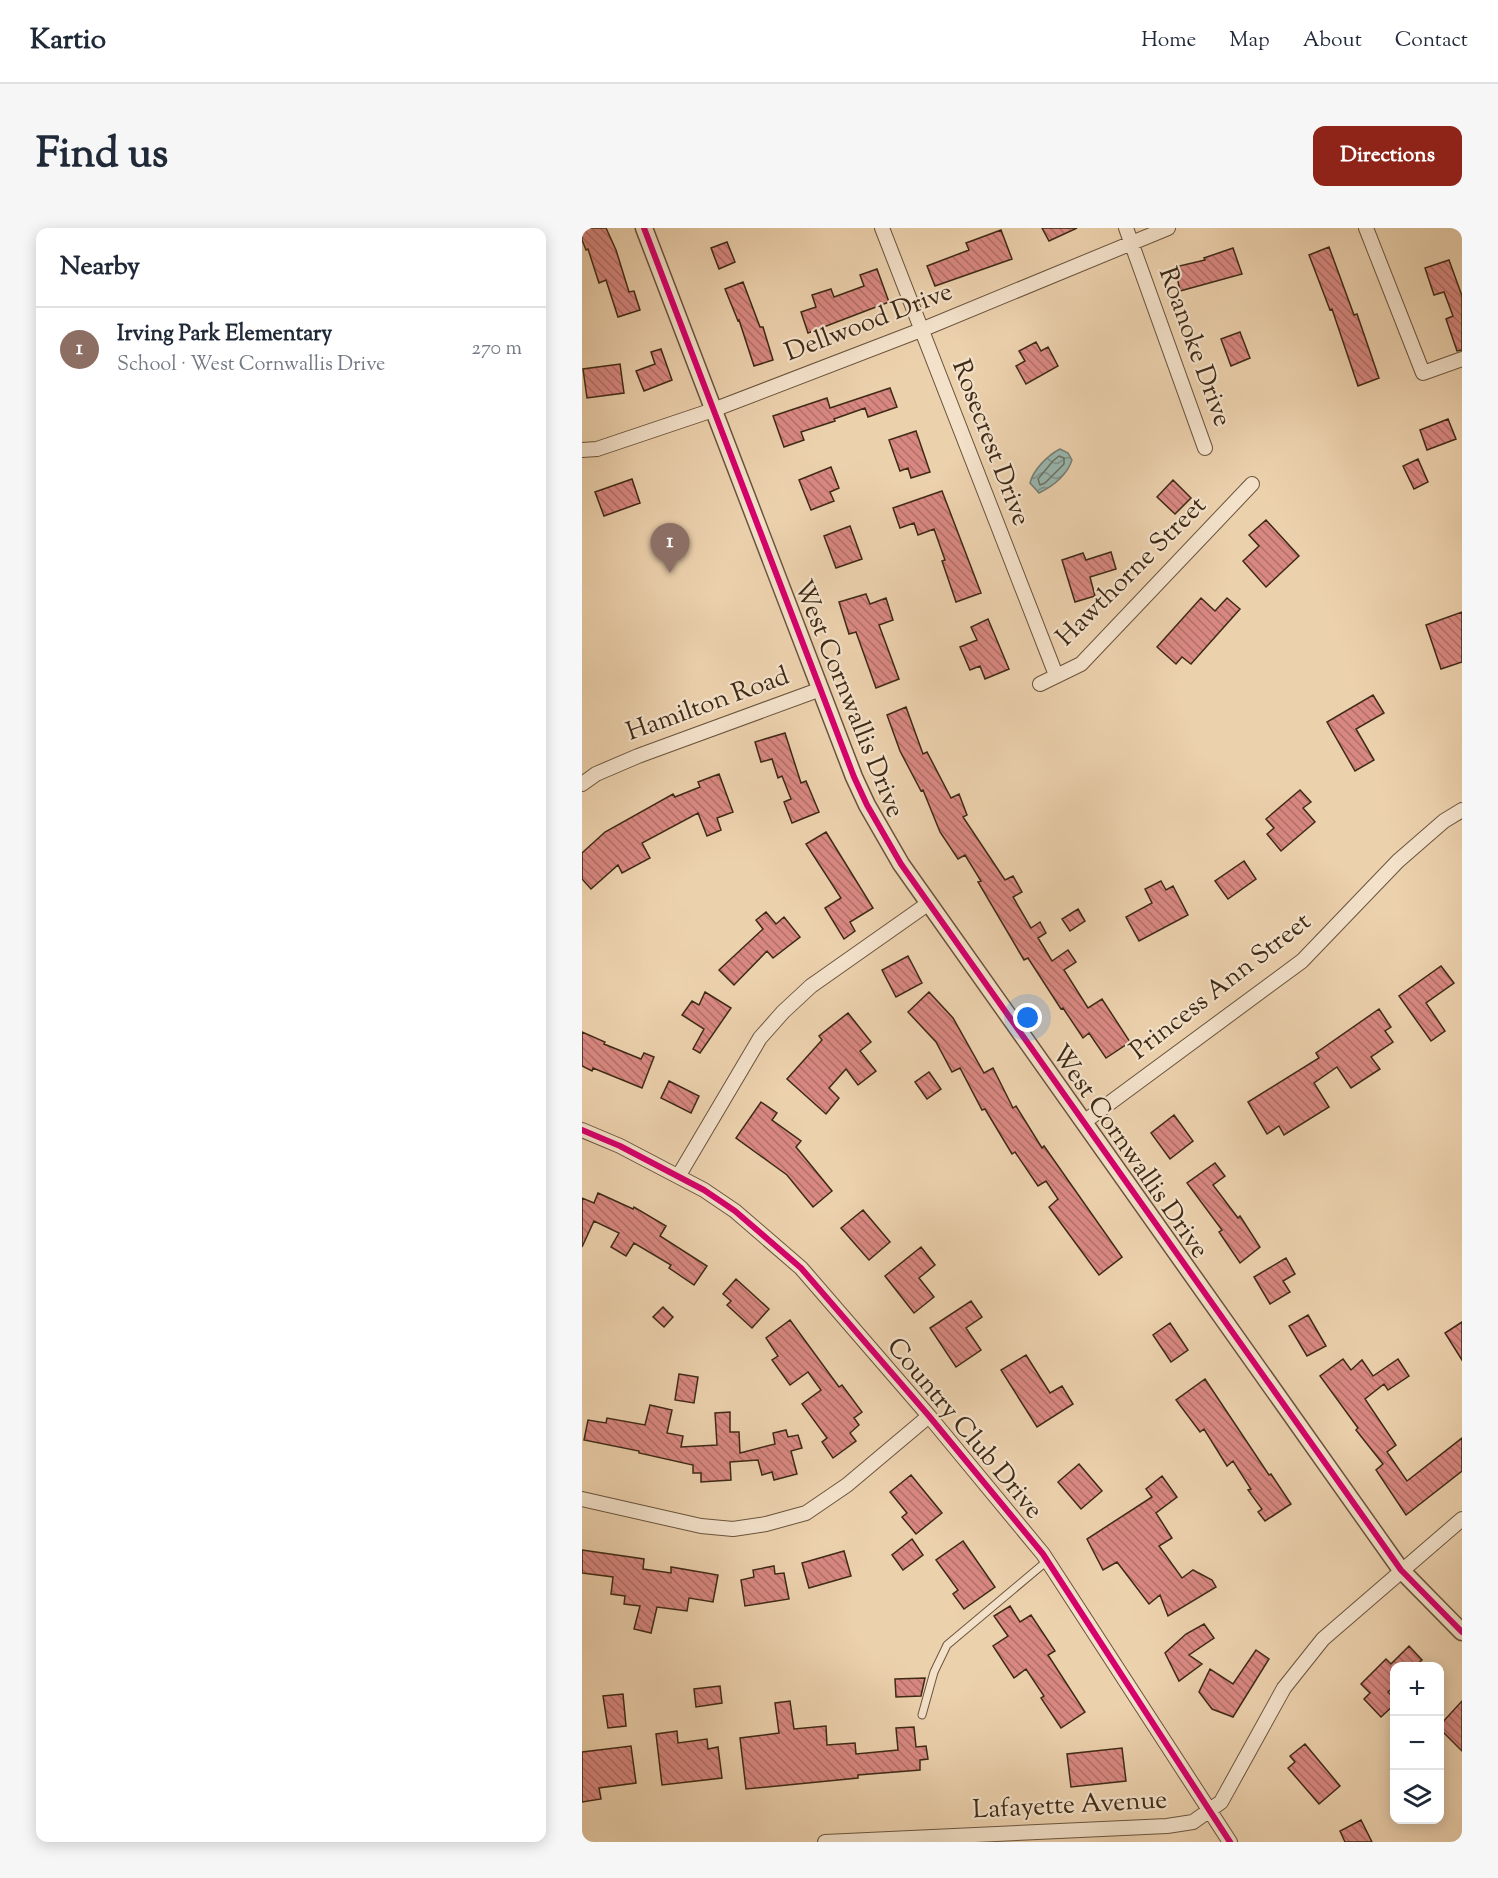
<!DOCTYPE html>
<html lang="en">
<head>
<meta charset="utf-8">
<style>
	body { margin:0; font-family:"Sorts Mill Goudy",serif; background:#f6f6f7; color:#1f2937 }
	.controls { position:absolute; right:18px; bottom:18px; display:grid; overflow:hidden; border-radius:12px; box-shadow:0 3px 15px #0003 }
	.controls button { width:54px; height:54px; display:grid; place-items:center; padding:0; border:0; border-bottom:2px solid #e0e1e3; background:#fff; color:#1f2937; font:30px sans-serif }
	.you { position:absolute; left:446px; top:790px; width:21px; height:21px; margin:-15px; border:4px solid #fff; border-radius:50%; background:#1a73e8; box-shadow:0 0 0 9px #1a73e833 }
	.badge { display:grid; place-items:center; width:39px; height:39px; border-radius:50%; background:#8f2418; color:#fff; font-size:20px; font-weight:700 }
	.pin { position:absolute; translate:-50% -50px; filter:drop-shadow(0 2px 3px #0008) }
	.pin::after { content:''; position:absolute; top:32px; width:21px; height:18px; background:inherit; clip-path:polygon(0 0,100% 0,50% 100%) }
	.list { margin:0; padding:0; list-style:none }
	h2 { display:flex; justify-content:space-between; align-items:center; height:78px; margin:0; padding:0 24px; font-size:26px }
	h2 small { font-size:20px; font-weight:400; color:#747a83 }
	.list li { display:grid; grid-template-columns:39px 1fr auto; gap:18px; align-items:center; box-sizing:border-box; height:84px; padding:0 24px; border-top:2px solid #e0e1e3 }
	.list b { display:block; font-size:22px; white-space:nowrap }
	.list p { margin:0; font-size:20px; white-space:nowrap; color:#747a83 }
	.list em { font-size:20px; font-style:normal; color:#747a83 }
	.icon { flex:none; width:33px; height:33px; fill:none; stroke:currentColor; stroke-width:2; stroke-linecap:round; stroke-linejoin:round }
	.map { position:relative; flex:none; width:880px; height:1614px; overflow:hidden; border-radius:12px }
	header { display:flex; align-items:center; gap:36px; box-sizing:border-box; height:84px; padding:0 30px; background:#fff; border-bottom:2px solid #e0e1e3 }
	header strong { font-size:28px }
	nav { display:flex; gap:33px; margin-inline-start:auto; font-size:21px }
	.intro { display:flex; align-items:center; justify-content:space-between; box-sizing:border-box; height:144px; padding:0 36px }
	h1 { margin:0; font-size:42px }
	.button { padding:15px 27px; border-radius:12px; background:#8f2418; color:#fff; font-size:21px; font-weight:700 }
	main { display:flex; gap:36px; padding:0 36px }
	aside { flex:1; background:#fff; border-radius:12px; box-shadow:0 3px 15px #0003 }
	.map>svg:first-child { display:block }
	.water { fill:url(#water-waves); stroke:#757e72; stroke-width:1.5 }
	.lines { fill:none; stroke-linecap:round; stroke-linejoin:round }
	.shore { stroke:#6c7062; stroke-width:1.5 }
	.building { fill:url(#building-back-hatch); stroke:#3e2a16; stroke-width:1.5 }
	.service-casing { stroke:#6a543c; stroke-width:9 }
	.minor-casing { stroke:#6a543c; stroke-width:16 }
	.tertiary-casing { stroke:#6a543c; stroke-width:19 }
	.service { stroke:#f3e1ca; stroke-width:7 }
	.minor { stroke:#f3e1ca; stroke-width:14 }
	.tertiary { stroke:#f3e1ca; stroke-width:16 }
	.cycleway-casing { stroke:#f3e1ca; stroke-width:10 }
	.cycleway { stroke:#d6006c; stroke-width:6 }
	.labels { text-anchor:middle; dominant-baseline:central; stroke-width:4.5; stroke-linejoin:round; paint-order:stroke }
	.street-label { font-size:26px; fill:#3e2a16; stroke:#f3e1ca }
</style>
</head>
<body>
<header>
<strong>Kartio</strong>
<nav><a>Home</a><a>Map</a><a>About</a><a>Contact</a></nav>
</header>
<div class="intro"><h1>Find us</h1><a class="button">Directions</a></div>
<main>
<aside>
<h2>Nearby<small></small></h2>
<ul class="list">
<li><span class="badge" style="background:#8d6e63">1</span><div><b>Irving Park Elementary</b><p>School · West Cornwallis Drive</p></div><em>270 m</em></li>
</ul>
</aside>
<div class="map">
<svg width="880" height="1614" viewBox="0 0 880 1614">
	<defs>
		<pattern id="water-waves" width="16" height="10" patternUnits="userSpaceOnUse" patternTransform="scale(1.5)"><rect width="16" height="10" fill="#99b6af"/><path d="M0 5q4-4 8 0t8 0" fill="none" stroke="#7e948d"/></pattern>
		<pattern id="building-back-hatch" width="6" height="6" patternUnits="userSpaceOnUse" patternTransform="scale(1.5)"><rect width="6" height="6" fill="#d98881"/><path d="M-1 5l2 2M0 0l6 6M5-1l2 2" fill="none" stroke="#b16f69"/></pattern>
	</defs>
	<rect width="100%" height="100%" fill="#ecd1ad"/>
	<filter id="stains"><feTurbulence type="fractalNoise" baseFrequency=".00333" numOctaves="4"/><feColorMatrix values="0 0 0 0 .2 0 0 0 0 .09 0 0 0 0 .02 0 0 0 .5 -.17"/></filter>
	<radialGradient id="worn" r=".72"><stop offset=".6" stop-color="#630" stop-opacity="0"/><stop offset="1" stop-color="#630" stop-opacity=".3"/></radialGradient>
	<path class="water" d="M 478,221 L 486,225 L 490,232 C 485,247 471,258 457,265 L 448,255 C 451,242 466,227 478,221 Z"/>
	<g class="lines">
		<path class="shore" d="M 477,228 L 482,230 L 482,236 L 463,255 L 458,257 L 456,251 L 471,233 Z"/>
	</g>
	<path class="building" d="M 0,0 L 24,0 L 34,22 L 47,64 L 52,63 L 58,82 L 36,89 L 24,52 L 17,55 L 6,21 L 4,22 L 0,12 Z
		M 460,0 L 495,0 L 467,13 Z
		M 419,2 L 430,31 L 353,58 L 345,38 L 387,22 L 384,15 Z
		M 145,14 L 153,34 L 137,41 L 129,20 Z
		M 747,19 L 772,87 L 775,86 L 797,150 L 776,158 L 750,81 L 748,82 L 727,27 Z
		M 651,20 L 660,46 L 598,63 L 593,39 L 623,32 L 622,30 Z
		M 867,32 L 880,68 L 880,122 L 875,123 L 864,91 L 871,88 L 862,64 L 852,67 L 843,40 Z
		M 295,41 L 307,74 L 226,105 L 219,84 L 234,79 L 230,67 L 249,61 L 252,69 L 282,58 L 278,47 Z
		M 161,54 L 178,99 L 181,99 L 191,132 L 172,138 L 157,92 L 156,93 L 143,61 Z
		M 658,104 L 668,130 L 649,138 L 639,111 Z
		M 454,114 L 459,123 L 466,119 L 476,138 L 444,156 L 434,138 L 443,133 L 437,123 Z
		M 79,121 L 90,152 L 62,163 L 54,143 L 73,136 L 69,124 Z
		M 38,136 L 42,165 L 5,170 L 1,141 Z
		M 308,160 L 315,179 L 286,189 L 283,180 L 252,191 L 253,193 L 219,204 L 222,212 L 202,219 L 191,188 L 245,170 L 248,180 Z
		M 866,191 L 874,211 L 845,222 L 838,202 Z
		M 334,203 L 348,244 L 329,250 L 326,240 L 318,243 L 307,212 Z
		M 836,231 L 846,254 L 832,261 L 821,238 Z
		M 249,239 L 257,260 L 248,264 L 252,273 L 229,282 L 217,252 Z
		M 50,251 L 58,275 L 22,288 L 13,264 Z
		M 591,252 L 609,270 L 593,286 L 575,269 Z
		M 360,263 L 399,365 L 374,374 L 360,333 L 363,332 L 352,301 L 336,307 L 332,295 L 318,300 L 311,280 Z
		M 684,292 L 717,328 L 684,359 L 661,333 L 677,318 L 667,307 Z
		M 268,298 L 280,331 L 254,340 L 242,308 Z
		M 529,324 L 534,341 L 508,349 L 513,368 L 493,374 L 480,332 L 501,325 L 504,332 Z
		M 284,366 L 288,376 L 304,370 L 311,392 L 297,397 L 317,451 L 294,460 L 274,404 L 267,406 L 257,374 Z
		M 619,370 L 633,383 L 645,370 L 658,381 L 609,436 L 600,429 L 594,436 L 575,419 Z
		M 880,384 L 880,434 L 859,441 L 844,397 Z
		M 406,391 L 427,441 L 403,451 L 398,438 L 388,442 L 378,419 L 395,412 L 389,399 Z
		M 791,467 L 802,485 L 774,501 L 792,532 L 773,543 L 745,494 Z
		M 324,479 L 341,526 L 345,524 L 369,570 L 377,566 L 385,587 L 381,589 L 423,652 L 431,648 L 440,664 L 431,669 L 449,700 L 458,694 L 464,705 L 456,710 L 470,733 L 486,722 L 494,734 L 482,742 L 506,780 L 520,771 L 548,814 L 524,830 L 507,805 L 501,810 L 481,780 L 479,781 L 446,730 L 442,732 L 396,654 L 399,653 L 383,627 L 376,631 L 358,604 L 341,562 L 339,563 L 318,523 L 305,487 Z
		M 203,505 L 219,555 L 224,553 L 237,584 L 210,595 L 202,574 L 209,571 L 200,548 L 196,550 L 190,531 L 179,534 L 173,514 Z
		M 137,546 L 151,584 L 135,590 L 139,602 L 125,608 L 116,585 L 60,615 L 68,630 L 40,645 L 36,637 L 9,661 L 0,651 L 0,625 L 23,604 L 91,566 L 93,569 L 118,559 L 116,554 Z
		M 718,562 L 729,574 L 721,580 L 733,594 L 699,623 L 685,606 L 692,600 L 684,591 Z
		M 244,604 L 291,680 L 268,694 L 273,703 L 262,711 L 243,680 L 259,670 L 224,616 Z
		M 662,633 L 674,651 L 646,671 L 633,653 Z
		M 579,653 L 584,662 L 591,658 L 606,687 L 557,713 L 544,689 L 570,675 L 563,661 Z
		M 496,681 L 503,693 L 488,703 L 480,691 Z
		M 184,684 L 194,696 L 202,689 L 218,709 L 191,730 L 185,723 L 152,757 L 137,742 L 181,701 L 174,692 Z
		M 326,728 L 340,755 L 314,769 L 300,742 Z
		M 859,738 L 872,755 L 844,775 L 863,803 L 849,813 L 817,768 Z
		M 123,764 L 149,780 L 118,825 L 111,821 L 122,801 L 100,787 L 110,773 L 117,777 Z
		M 347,764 L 371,790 L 402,845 L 411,840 L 431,880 L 434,878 L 460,920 L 462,918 L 540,1029 L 517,1047 L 467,979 L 476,971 L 464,953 L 456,958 L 433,924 L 430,926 L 403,881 L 400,882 L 378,840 L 370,844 L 354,814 L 326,784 Z
		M 797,781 L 809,799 L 803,803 L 811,814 L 789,829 L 798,841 L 769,860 L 755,839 L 732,855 L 747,879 L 702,907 L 697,898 L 685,906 L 666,874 L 737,830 L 734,825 Z
		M 266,785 L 289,814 L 278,823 L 294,843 L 276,857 L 264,841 L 247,860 L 257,870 L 244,886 L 205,851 L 240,812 L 237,808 Z
		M 0,804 L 23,814 L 22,816 L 59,831 L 62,825 L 72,829 L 60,860 L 11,840 L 10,843 L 0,838 Z
		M 347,844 L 359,861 L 345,871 L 333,854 Z
		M 87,853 L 117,868 L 109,885 L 79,870 Z
		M 179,874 L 195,885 L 190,892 L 219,913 L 214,919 L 250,963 L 231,979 L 205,947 L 154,910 Z
		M 592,887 L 611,913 L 588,931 L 569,905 Z
		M 633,935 L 643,948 L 631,957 L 656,990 L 658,988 L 678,1019 L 658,1035 L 637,1004 L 640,1002 L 605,955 Z
		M 16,965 L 51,981 L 52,979 L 84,998 L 78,1008 L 125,1038 L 112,1057 L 87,1040 L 89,1037 L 52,1015 L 44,1028 L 29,1019 L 37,1005 L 12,993 L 0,1019 L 0,970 L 12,975 Z
		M 281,982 L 308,1014 L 287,1032 L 259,1000 Z
		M 339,1019 L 353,1037 L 337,1050 L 352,1069 L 332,1085 L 303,1048 Z
		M 704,1030 L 713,1046 L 701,1053 L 708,1064 L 688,1076 L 672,1049 Z
		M 154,1051 L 187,1081 L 170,1100 L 145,1077 L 149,1073 L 141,1066 Z
		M 389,1073 L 400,1089 L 384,1100 L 399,1122 L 374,1139 L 348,1100 Z
		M 81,1079 L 91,1089 L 82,1099 L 71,1089 Z
		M 726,1087 L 744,1118 L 725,1128 L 707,1098 Z
		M 208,1092 L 257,1159 L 260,1157 L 280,1184 L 272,1190 L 277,1197 L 268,1205 L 274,1213 L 251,1230 L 240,1214 L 245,1210 L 220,1176 L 239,1162 L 226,1144 L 208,1157 L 190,1132 L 196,1128 L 184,1110 Z
		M 880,1094 L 880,1132 L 863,1105 Z
		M 588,1095 L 606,1122 L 589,1134 L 571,1107 Z
		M 444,1127 L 468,1165 L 480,1158 L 491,1176 L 455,1199 L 419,1142 Z
		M 761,1131 L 769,1142 L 780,1132 L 791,1148 L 816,1131 L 827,1148 L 806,1162 L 802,1156 L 783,1171 L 814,1217 L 805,1224 L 825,1253 L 880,1210 L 880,1243 L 824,1287 L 794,1242 L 801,1236 L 774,1202 L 776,1200 L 738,1148 Z
		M 97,1146 L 116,1149 L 112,1175 L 93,1172 Z
		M 623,1151 L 687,1247 L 689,1246 L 709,1276 L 683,1293 L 676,1284 L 680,1281 L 666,1262 L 669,1261 L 651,1233 L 645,1238 L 622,1201 L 618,1204 L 594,1172 Z
		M 68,1177 L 90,1182 L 85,1205 L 101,1208 L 99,1219 L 135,1217 L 133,1185 L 148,1184 L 148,1204 L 157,1204 L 158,1225 L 193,1216 L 191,1205 L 204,1202 L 206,1209 L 216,1207 L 220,1220 L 209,1223 L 215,1246 L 192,1252 L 190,1244 L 180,1247 L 176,1232 L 148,1234 L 149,1252 L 119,1254 L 119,1245 L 111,1245 L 111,1237 L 57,1225 L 57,1223 L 2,1212 L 6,1192 L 24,1195 L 25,1190 L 63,1197 Z
		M 497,1236 L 520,1263 L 499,1281 L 476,1254 Z
		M 329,1247 L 360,1285 L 334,1306 L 320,1289 L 325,1285 L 308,1264 Z
		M 580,1248 L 595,1269 L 574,1285 L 590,1310 L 577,1318 L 600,1350 L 611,1342 L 630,1352 L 634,1359 L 586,1388 L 578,1367 L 567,1376 L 535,1334 L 521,1342 L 505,1311 L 570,1269 L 564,1261 Z
		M 330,1311 L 341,1327 L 321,1342 L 310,1327 Z
		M 381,1313 L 413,1359 L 382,1381 L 371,1366 L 376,1362 L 354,1332 Z
		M 0,1322 L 62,1331 L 61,1341 L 89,1345 L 89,1339 L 136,1347 L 131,1374 L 107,1370 L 105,1383 L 75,1379 L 69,1405 L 52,1401 L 58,1378 L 42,1376 L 43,1368 L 29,1366 L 31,1349 L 0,1345 Z
		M 262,1323 L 269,1348 L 227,1360 L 220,1335 Z
		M 192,1338 L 193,1346 L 202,1345 L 207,1371 L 163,1378 L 159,1352 L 172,1349 L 171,1342 Z
		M 428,1378 L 438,1394 L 449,1387 L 473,1423 L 466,1427 L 503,1484 L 479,1500 L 459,1470 L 462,1468 L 444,1441 L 432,1450 L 411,1418 L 426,1408 L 412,1388 Z
		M 622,1396 L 632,1410 L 607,1427 L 620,1436 L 597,1453 L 583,1425 L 604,1406 Z
		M 827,1418 L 840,1432 L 833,1438 L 812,1438 L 813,1458 L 806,1464 L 813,1471 L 813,1476 L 799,1489 L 782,1471 L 788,1465 L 779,1456 L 804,1431 L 809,1436 Z
		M 674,1422 L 687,1431 L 651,1489 L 630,1481 L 617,1464 L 628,1441 L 651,1456 Z
		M 343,1450 L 339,1468 L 314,1469 L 313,1451 Z
		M 138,1458 L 140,1475 L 114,1479 L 112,1461 Z
		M 41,1466 L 44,1498 L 26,1500 L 21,1468 Z
		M 208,1473 L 212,1501 L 244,1498 L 245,1517 L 273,1515 L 274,1526 L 316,1522 L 314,1500 L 332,1499 L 334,1519 L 344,1518 L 346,1531 L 338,1532 L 338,1542 L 276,1547 L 276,1550 L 164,1561 L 158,1510 L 197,1505 L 193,1475 Z
		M 880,1473 L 880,1523 L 858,1501 L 858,1497 Z
		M 95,1503 L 96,1515 L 125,1511 L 126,1521 L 136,1519 L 140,1550 L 80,1557 L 74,1506 Z
		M 723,1516 L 758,1558 L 737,1576 L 706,1540 L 713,1534 L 708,1528 Z
		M 49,1518 L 54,1555 L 17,1560 L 19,1571 L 0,1574 L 0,1524 Z
		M 540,1520 L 544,1553 L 489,1559 L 485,1526 Z
		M 779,1592 L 790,1614 L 763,1614 L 758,1603 Z"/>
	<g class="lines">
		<defs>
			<path id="service" d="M 340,1487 L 352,1444 L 365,1417 L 465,1333"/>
			<path id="minor" d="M 300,0 L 474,447
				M 544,0 L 623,220
				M 784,0 L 841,145 L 880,131
				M 0,222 L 15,221 L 131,182 L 339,102 L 586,0
				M 458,456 L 499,436 L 670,256
				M 0,556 L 14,546 L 56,528 L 239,461
				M 502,894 L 720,733 L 816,633 L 862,593 L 880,582
				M 0,902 L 38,918 L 122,962 L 153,983 L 219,1040 L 347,1188 L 461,1326 L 648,1614
				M 97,947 L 178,810 L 201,784 L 229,758 L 347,675
				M 0,1271 L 119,1298 L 151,1301 L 184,1296 L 224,1285 L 265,1257 L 347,1188
				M 243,1614 L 585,1598 L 611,1594 L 639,1574 L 702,1460 L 741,1411 L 880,1291"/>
			<path id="tertiary" d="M 62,0 L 272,549 L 285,577 L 319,636 L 819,1342 L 880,1404"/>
		</defs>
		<use href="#service" class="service-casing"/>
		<use href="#minor" class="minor-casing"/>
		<use href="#tertiary" class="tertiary-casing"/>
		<use href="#service" class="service"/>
		<use href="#minor" class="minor"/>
		<use href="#tertiary" class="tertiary"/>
		<defs>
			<path id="cycleway" d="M 62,0 L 272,549 L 285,577 L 319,636 L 819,1342 L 880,1404
				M 0,902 L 38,918 L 122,962 L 153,983 L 219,1040 L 347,1188 L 461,1326 L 648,1614"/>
		</defs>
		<use href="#cycleway" class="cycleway-casing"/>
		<use href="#cycleway" class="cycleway"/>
	</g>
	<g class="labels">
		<g class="street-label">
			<text transform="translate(287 95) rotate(-21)">Dellwood Drive</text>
			<text transform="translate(612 119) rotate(70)">Roanoke Drive</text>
			<text transform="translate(408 215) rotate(69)">Rosecrest Drive</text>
			<text transform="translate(550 344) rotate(-45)">Hawthorne Street</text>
			<text transform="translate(266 471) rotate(68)">West Cornwallis Drive</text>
			<text transform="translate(126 477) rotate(-20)">Hamilton Road</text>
			<text transform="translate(639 759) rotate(-38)">Princess Ann Street</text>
			<text transform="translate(547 924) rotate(55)">West Cornwallis Drive</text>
			<text transform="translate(382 1201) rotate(50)">Country Club Drive</text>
			<text transform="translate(488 1578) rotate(-3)">Lafayette Avenue</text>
		</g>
	</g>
	<rect width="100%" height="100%" filter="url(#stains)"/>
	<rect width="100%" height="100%" fill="url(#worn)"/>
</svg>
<div class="controls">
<button>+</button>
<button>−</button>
<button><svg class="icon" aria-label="layers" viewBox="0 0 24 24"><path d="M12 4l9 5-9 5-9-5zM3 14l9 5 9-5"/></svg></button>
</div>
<div class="you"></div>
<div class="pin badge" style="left:88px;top:345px;background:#8d6e63">1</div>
</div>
</main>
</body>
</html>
